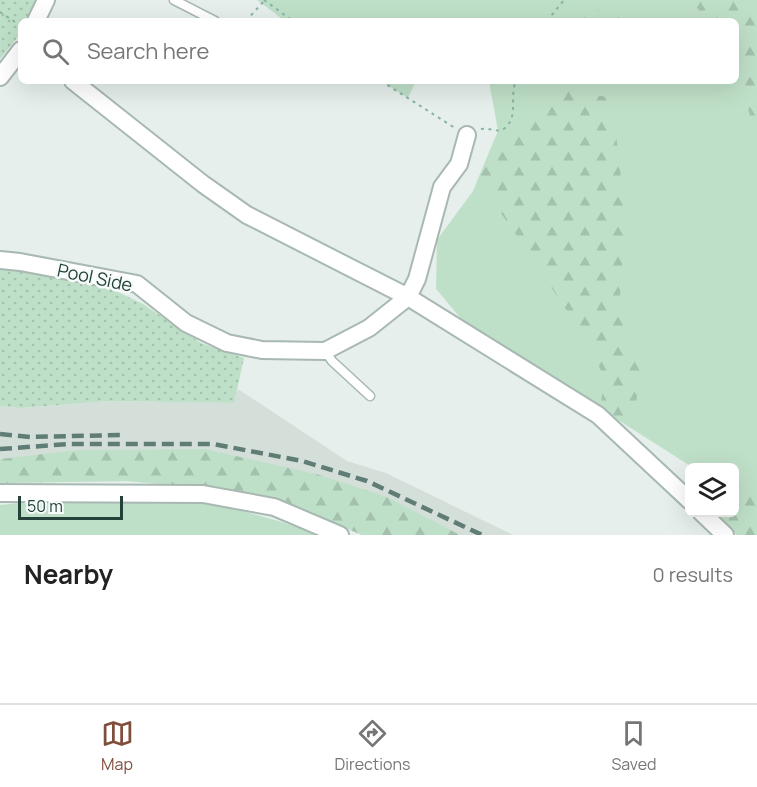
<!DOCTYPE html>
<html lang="en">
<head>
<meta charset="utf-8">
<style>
	body { margin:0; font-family:Manrope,sans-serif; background:#f6f6f6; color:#222 }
	.controls { position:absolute; right:18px; bottom:18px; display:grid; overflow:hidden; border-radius:9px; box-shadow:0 6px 24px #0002 }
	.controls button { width:54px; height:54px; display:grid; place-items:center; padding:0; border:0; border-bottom:2px solid #e0e0e0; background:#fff; color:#222; font:30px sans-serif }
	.scale { position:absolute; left:18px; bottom:15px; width:105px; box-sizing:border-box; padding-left:6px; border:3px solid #24423a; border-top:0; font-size:16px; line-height:21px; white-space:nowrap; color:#24423a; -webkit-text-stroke:4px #f7fbf9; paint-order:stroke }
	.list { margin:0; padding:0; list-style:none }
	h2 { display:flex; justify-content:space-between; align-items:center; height:78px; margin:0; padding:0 24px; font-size:26px }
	h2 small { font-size:20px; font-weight:400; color:#767676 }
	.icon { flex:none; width:33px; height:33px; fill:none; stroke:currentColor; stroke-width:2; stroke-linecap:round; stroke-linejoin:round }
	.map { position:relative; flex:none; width:757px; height:535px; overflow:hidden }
	.search { position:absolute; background:#fff; box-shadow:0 6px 24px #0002; left:18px; right:18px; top:18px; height:66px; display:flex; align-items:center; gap:15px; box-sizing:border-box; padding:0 21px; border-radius:9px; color:#767676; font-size:22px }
	.sheet { height:168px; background:#fff }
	nav { display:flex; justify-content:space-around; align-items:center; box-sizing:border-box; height:84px; border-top:2px solid #e0e0e0; background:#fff; font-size:16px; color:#767676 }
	nav a { display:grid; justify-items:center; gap:3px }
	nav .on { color:#804e3d }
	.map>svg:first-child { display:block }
	.built { fill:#d4dfda }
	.grass { fill:#bfe0c8 }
	.forest { fill:url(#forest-firs) }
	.park { fill:url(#park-dots) }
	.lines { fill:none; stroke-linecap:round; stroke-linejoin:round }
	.lane-casing { stroke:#a8b8b2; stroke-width:11 }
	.street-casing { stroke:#a8b8b2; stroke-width:20 }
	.path { stroke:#86b3a5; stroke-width:2; stroke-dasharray:3 4.5; stroke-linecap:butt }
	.lane { stroke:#fff; stroke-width:8 }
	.street { stroke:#fff; stroke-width:16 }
	.rail { stroke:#5f7d75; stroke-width:4.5; stroke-dasharray:12 6; stroke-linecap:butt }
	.labels { text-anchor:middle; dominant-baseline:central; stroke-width:5; stroke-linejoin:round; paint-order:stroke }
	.street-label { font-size:18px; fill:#24423a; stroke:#f7fbf9 }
</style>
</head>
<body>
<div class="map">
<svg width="757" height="535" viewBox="0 0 757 535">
	<defs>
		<pattern id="forest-firs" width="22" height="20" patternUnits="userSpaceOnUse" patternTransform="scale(1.5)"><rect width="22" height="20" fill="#bfe0c8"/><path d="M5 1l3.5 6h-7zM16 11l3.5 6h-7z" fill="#a4c1ad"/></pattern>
		<pattern id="park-dots" width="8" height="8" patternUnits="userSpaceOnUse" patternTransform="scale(1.5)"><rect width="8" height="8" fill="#bfe0c8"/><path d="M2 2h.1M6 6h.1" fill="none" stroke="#a4c1ad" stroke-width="1.8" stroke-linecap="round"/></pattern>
	</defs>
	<rect width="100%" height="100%" fill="#e6efeb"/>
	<path class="built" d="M 238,389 L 347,461 L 386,473 L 513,535 L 362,535 L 291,505 L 240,492 L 128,481 L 0,483 L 0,406 L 21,408 L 109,401 L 233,403 Z"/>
	<path class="grass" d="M 257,0 L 757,0 L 757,535 L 737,535 L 719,513 L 734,512 L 734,467 L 692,467 L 464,322 L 436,289 L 437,240 L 473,191 L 498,131 L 489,81 L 736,81 L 736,21 L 285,21 Z
		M 381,81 L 416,81 L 408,98 Z
		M 40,501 L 206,501 L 282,522 L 318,535 L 0,535 L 0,505 Z"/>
	<path class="forest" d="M 690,0 L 757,0 L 757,137 L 736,72 L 736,21 L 709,21 Z
		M 586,8 L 625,16 L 622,21 L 580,21 Z
		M 564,89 L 607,97 L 617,142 L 626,221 L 619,307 L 641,373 L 632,427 L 600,407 L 605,379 L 585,338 L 509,224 L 477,182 L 495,138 C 521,139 547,106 564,89 Z
		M 205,449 L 320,475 L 387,497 L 460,535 L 362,535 L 291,505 L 240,492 L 128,481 L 0,483 L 0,459 L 79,450 Z
		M 735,487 L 757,498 L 757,535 L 737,535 L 725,525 L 719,513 L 734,512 Z"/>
	<path class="park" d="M 0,0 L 37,0 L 27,21 L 21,21 L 21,33 L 0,59 Z
		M 0,267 L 15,267 L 99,283 L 143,304 L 201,343 L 244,358 L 234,403 L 109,401 L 21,408 L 0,406 Z"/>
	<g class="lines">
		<defs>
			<path id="lane" d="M 174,0 L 215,21
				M 325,351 L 332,361 L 370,396"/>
			<path id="street" d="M 36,21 L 46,0
				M 0,77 L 21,50
				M 73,81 L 203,184 L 247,215 L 408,297 L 598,415 L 690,501
				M 0,260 L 20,262 L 137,284 L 186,323 L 227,343 L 262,350 L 325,351 L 369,328 L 408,297 L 417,279 L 442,187 L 459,164 L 467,135
				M 0,493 L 203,494 L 274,507 L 340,535
				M 701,512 L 725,535"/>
		</defs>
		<use href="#lane" class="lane-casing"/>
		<use href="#street" class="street-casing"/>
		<path class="path" d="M 264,0 L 293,21
			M 0,12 L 21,26
			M 246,21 L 264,1
			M 547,21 L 564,0
			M 381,81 L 455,128
			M 481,129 C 489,127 498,134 505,128 C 519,116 509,96 516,81"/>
		<use href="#lane" class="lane"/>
		<use href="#street" class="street"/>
		<path class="rail" d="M 0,434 L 30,437 L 123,435
			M 0,449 L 69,444 L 213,444 L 302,461 L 367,481 L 482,535"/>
	</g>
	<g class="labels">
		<g class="street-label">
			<text transform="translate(95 277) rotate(12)">Pool Side</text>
		</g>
	</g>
</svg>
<div class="controls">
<button><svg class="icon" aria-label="layers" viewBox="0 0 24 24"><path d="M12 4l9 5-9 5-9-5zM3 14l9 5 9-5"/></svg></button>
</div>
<div class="scale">50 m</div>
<div class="search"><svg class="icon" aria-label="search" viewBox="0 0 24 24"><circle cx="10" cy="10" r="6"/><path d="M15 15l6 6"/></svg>Search here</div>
</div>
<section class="sheet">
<h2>Nearby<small>0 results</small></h2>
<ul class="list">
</ul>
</section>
<nav>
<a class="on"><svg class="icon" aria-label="map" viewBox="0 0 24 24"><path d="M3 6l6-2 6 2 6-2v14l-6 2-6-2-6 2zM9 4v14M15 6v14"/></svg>Map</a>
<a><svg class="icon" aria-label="directions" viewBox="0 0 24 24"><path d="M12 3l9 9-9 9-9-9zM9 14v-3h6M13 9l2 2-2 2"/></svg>Directions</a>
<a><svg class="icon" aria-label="saved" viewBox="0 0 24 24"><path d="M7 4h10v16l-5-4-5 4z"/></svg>Saved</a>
</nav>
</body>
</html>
